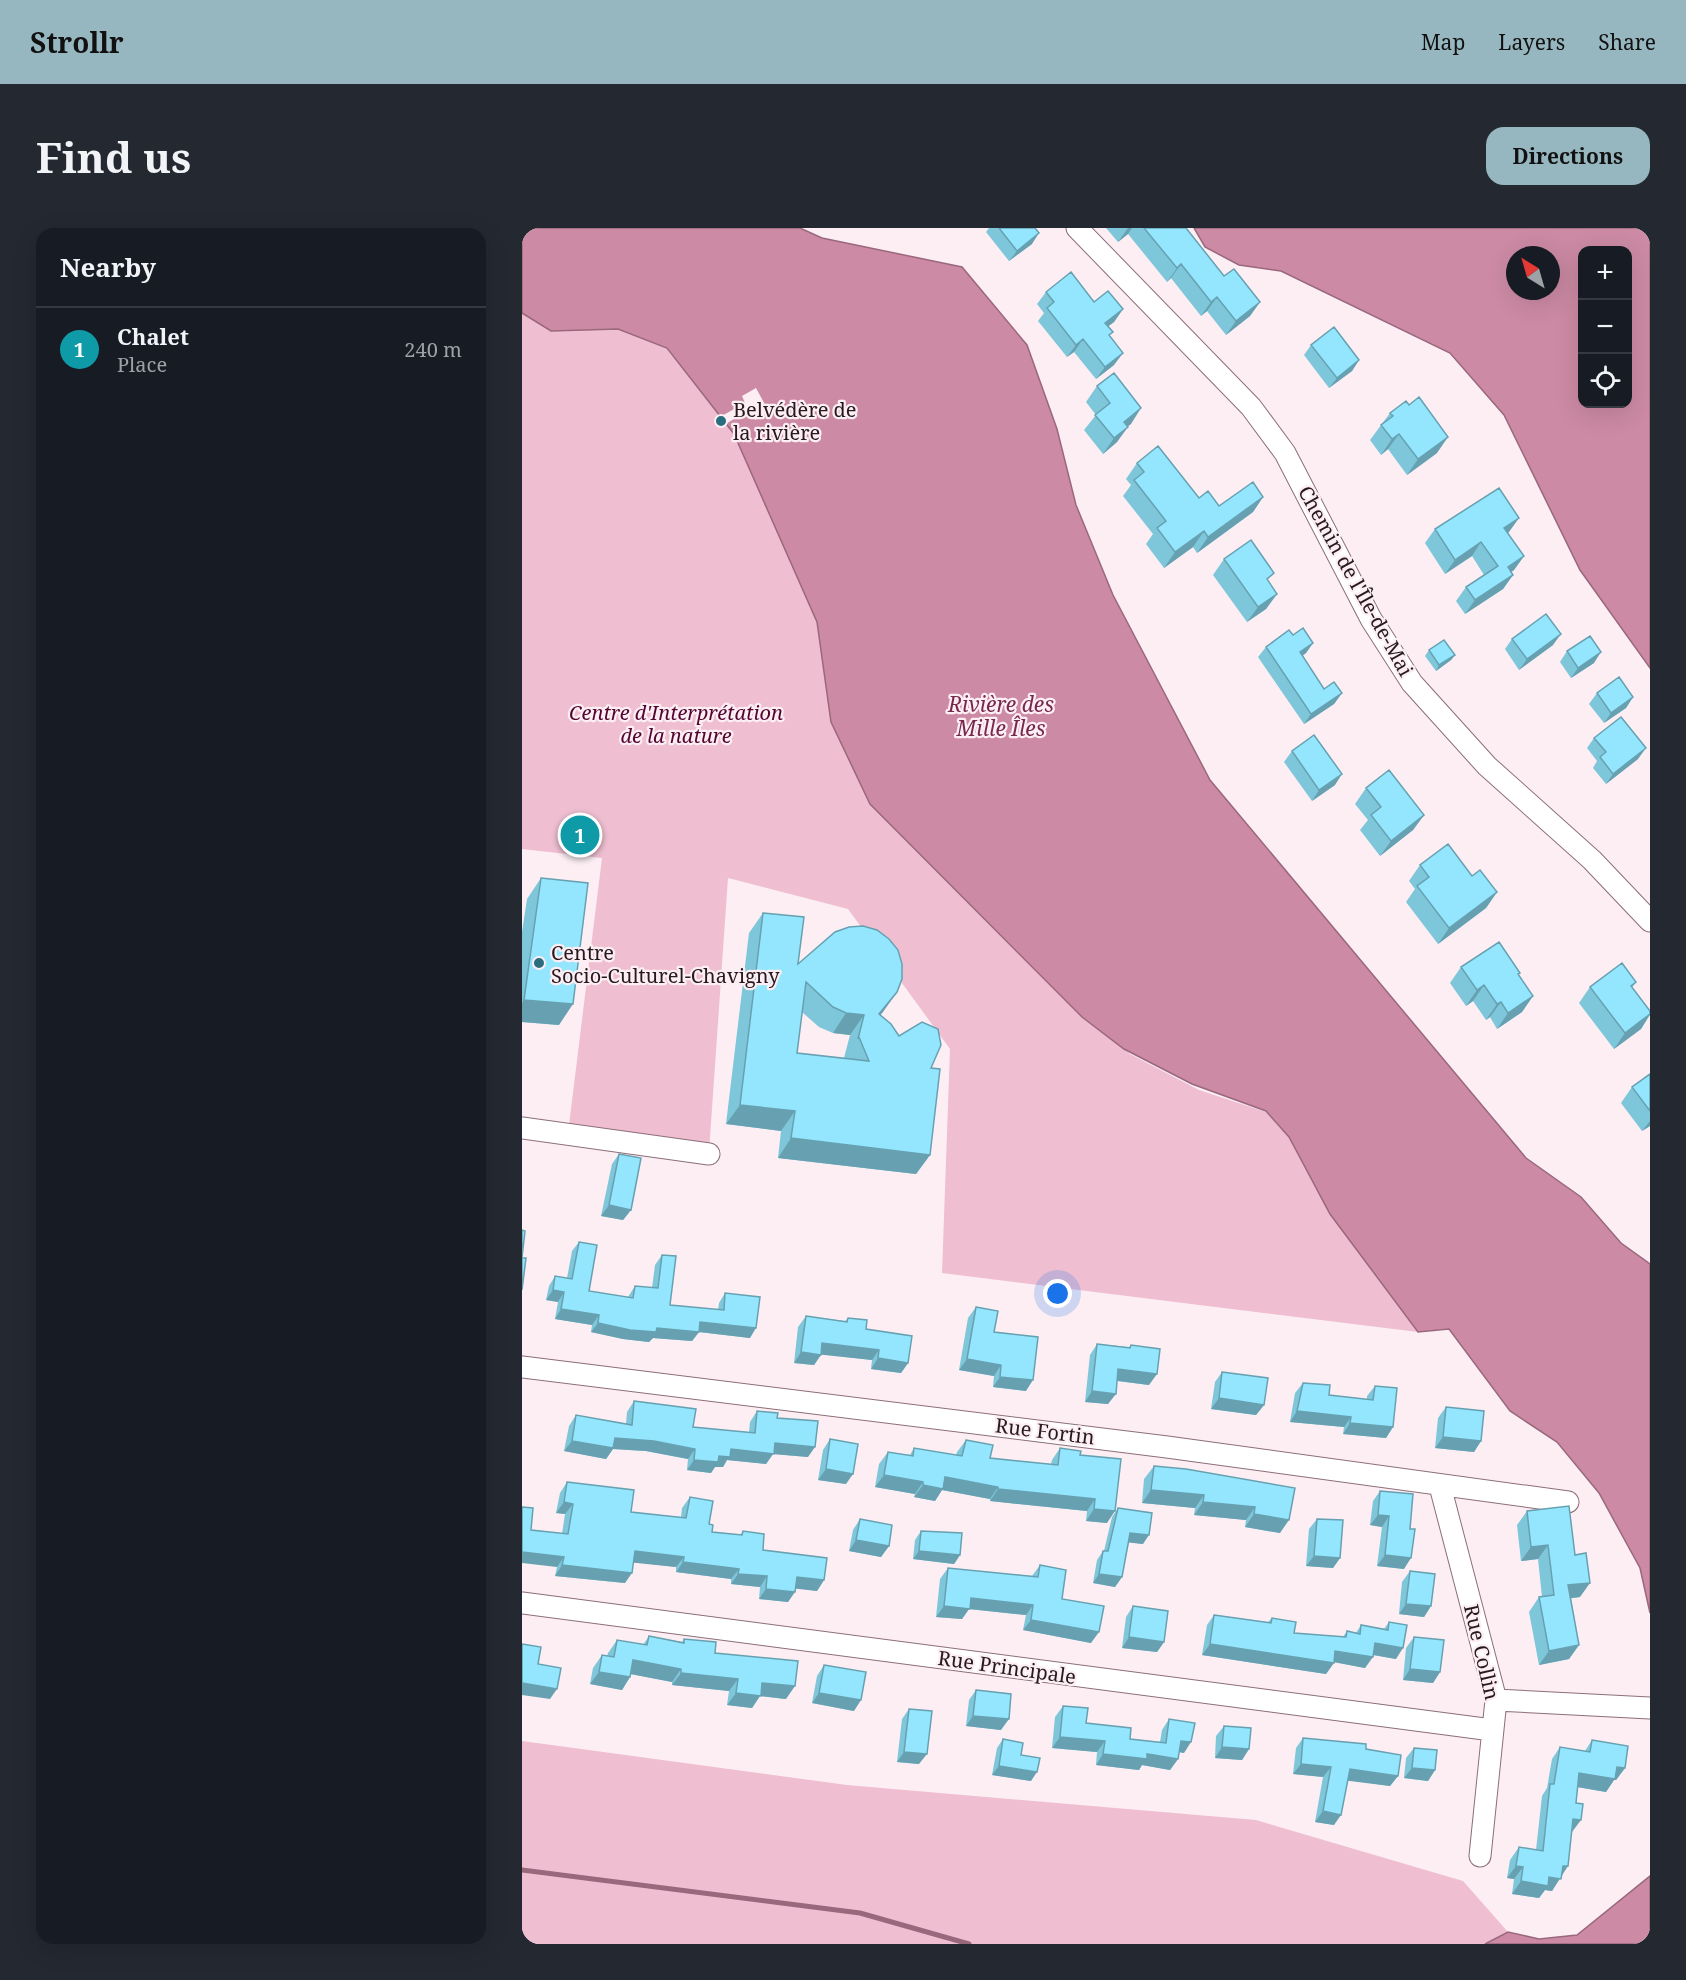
<!DOCTYPE html>
<html lang="en">
<head>
<meta charset="utf-8">
<style>
	body { margin:0; font-family:"Noto Serif",serif; background:#242831; color:#f1f3f6 }
	.controls { position:absolute; right:18px; top:18px; display:grid; overflow:hidden; border-radius:12px; box-shadow:0 6px 24px #0002 }
	.controls button { width:54px; height:54px; display:grid; place-items:center; padding:0; border:0; border-bottom:2px solid #363941; background:#171b24; color:#f1f3f6; font:30px sans-serif }
	.compass { position:absolute; left:984px; top:18px; width:54px; height:54px; border-radius:50%; background:#171b24; box-shadow:0 6px 24px #0002; rotate:323deg }
	.you { position:absolute; left:536px; top:1066px; width:21px; height:21px; margin:-15px; border:4px solid #fff; border-radius:50%; background:#1a73e8; box-shadow:0 0 0 9px #1a73e833 }
	.badge { display:grid; place-items:center; width:39px; height:39px; border-radius:50%; background:#97b7c0; color:#fff; font-size:20px; font-weight:700 }
	.pin { position:absolute; translate:-50% -50%; border:3px solid #fff; box-shadow:0 2px 6px #0006 }
	.list { margin:0; padding:0; list-style:none }
	h2 { display:flex; justify-content:space-between; align-items:center; height:78px; margin:0; padding:0 24px; font-size:26px }
	h2 small { font-size:20px; font-weight:400; color:#9ea1a6 }
	.list li { display:grid; grid-template-columns:39px 1fr auto; gap:18px; align-items:center; box-sizing:border-box; height:84px; padding:0 24px; border-top:2px solid #363941 }
	.list b { display:block; font-size:22px; white-space:nowrap }
	.list p { margin:0; font-size:20px; white-space:nowrap; color:#9ea1a6 }
	.list em { font-size:20px; font-style:normal; color:#9ea1a6 }
	.icon { flex:none; width:33px; height:33px; fill:none; stroke:currentColor; stroke-width:2; stroke-linecap:round; stroke-linejoin:round }
	.map { position:relative; flex:none; width:1128px; height:1716px; overflow:hidden; border-radius:18px }
	header { display:flex; align-items:center; gap:36px; box-sizing:border-box; height:84px; padding:0 30px; background:#97b7c0; color:#111 }
	header strong { font-size:28px }
	nav { display:flex; gap:33px; margin-inline-start:auto; font-size:21px }
	.intro { display:flex; align-items:center; justify-content:space-between; box-sizing:border-box; height:144px; padding:0 36px }
	h1 { margin:0; font-size:42px }
	.button { padding:15px 27px; border-radius:18px; background:#97b7c0; color:#111; font-size:21px; font-weight:700 }
	main { display:flex; gap:36px; padding:0 36px }
	aside { flex:1; background:#171b24; border-radius:18px; box-shadow:0 6px 24px #0002 }
	.map>svg:first-child { display:block }
	.green { fill:#efbfd1 }
	.water { fill:#cc8aa4; stroke:#9a687c; stroke-width:1.5; fill-rule:evenodd }
	.pier { fill:#fceef3 }
	.lines { fill:none; stroke-linecap:round; stroke-linejoin:round }
	.stream { stroke:#9a687c; stroke-width:5 }
	.street-casing { stroke:#8c6e79; stroke-width:23 }
	.street { stroke:#fff; stroke-width:21 }
	.wall { fill:#7ec6da; fill-rule:evenodd }
	.shaded-wall { fill:#67a1b1 }
	.building { fill:#93e6fd; stroke:#67a1b1; stroke-width:1.5; fill-rule:evenodd }
	.poi-dot { fill:#296d7e; stroke:#fceef3; stroke-width:2 }
	.labels { text-anchor:middle; dominant-baseline:central; stroke-width:4.5; stroke-linejoin:round; paint-order:stroke }
	.poi-label { font-size:20px; fill:#261a1f; stroke:#fceef3; text-anchor:start }
	.street-label { font-size:20px; fill:#261a1f; stroke:#fceef3 }
	.park-label { font-size:20px; font-style:italic; fill:#540431; stroke:#fceef3 }
	.water-label { font-size:21px; font-style:italic; fill:#76284d; stroke:#fceef3 }
</style>
</head>
<body>
<header>
<strong>Strollr</strong>
<nav><a>Map</a><a>Layers</a><a>Share</a></nav>
</header>
<div class="intro"><h1>Find us</h1><a class="button">Directions</a></div>
<main>
<aside>
<h2>Nearby<small></small></h2>
<ul class="list">
<li><span class="badge" style="background:#0f9aa8">1</span><div><b>Chalet</b><p>Place</p></div><em>240 m</em></li>
</ul>
</aside>
<div class="map">
<svg width="1128" height="1716" viewBox="0 0 1128 1716">
	<rect width="100%" height="100%" fill="#fceef3"/>
	<path class="green" d="M 0,85 L 29,103 L 96,101 L 145,120 L 212,206 L 295,394 L 309,494 L 348,576 L 564,789 L 608,826 L 677,862 L 744,884 L 767,909 L 808,986 L 896,1104 L 420,1045 L 428,821 L 326,681 L 206,650 L 187,924 L 46,905 L 80,630 L 0,621 Z
		M 0,1513 L 325,1557 L 734,1592 L 941,1653 L 986,1704 L 963,1716 L 0,1716 Z"/>
	<path class="water" d="M 0,0 L 278,0 L 300,10 L 440,39 L 505,117 L 535,201 L 554,277 L 591,367 L 688,552 L 1004,930 L 1059,969 L 1099,1015 L 1128,1036 L 1128,1385 L 1118,1340 L 1077,1265 L 1035,1214 L 988,1183 L 927,1101 L 896,1104 L 808,986 L 767,909 L 744,883 L 670,856 L 602,821 L 560,789 L 348,576 L 309,494 L 295,394 L 212,206 L 145,120 L 96,101 L 29,103 L 0,85 Z
		M 672,0 L 1128,0 L 1128,440 L 1058,342 L 982,187 L 928,125 L 759,43 L 717,37 L 683,19 ZM 1060,22 L 1106,22 L 1106,176 L 1060,176 ZM 993,27 L 1029,27 L 1029,63 L 993,63 Z
		M 1128,1648 L 1128,1716 L 963,1716 L 986,1704 L 1017,1711 L 1055,1707 Z"/>
	<path class="pier" d="M 234,160 L 247,184 L 233,192 L 227,182 L 202,197 L 196,190 L 223,175 L 220,168 Z"/>
	<g class="lines">
		<path class="stream" d="M 0,1642 L 338,1685 L 447,1716"/>
		<defs>
			<path id="street" d="M 555,0 L 729,179 L 763,225 L 849,391 L 890,455 L 965,538 L 1070,632 L 1128,693
				M 0,900 L 187,926
				M 0,1139 L 645,1219 L 1046,1274
				M 918,1258 L 974,1472 L 958,1628
				M 0,1375 L 970,1502
				M 974,1472 L 1128,1480"/>
		</defs>
		<use href="#street" class="street-casing"/>
		<use href="#street" class="street"/>
	</g>
	<path class="wall" d="M 467,0 L 513,0 L 510,16 L 487,33 L 464,4 Z
		M 584,0 L 664,0 L 702,48 L 738,74 L 728,88 L 704,107 L 685,83 L 679,88 L 649,50 L 645,54 L 606,6 L 596,14 Z
		M 524,64 L 572,74 L 601,81 L 592,94 L 586,98 L 592,137 L 574,151 L 552,124 L 545,129 L 516,93 L 522,85 L 515,76 Z
		M 789,117 L 837,132 L 830,143 L 807,160 L 782,127 Z
		M 575,158 L 609,196 L 605,198 L 595,214 L 581,226 L 562,202 L 574,187 L 564,174 Z
		M 868,185 L 915,225 L 885,247 L 866,221 L 859,227 L 848,212 Z
		M 615,235 L 677,270 L 697,278 L 741,269 L 731,284 L 675,325 L 671,319 L 642,340 L 624,316 L 631,306 L 601,268 L 609,257 L 604,251 Z
		M 913,301 L 987,304 L 986,305 L 1002,328 L 992,342 L 989,344 L 991,347 L 981,361 L 943,386 L 934,373 L 944,359 L 962,347 L 950,328 L 923,346 L 903,315 Z
		M 702,331 L 747,354 L 755,366 L 744,381 L 725,394 L 691,347 Z
		M 771,407 L 791,415 L 784,425 L 780,428 L 802,461 L 820,465 L 812,476 L 782,496 L 736,429 L 744,419 Z
		M 990,411 L 1031,417 L 997,442 L 983,421 Z
		M 907,422 L 933,427 L 929,432 L 914,443 L 903,428 Z
		M 1045,423 L 1072,435 L 1049,450 L 1038,434 Z
		M 1075,465 L 1111,469 L 1104,480 L 1082,495 L 1067,476 Z
		M 1072,510 L 1116,531 L 1084,556 L 1071,540 L 1075,533 L 1065,520 Z
		M 770,523 L 813,557 L 790,573 L 762,534 Z
		M 844,560 L 902,587 L 891,602 L 858,628 L 838,602 L 846,592 L 833,576 Z
		M 55,594 L 65,615 L 49,613 L 52,599 Z
		M 898,637 L 950,648 L 975,664 L 964,680 L 916,716 L 884,674 L 893,661 L 887,653 Z
		M 19,650 L 37,797 L 0,794 L 0,704 L 5,671 Z
		M 241,685 L 276,736 L 359,787 L 377,808 L 409,840 L 408,927 L 394,946 L 256,930 L 259,903 L 204,896 L 227,705 ZM 280,784 L 297,799 L 311,805 L 328,807 L 322,830 L 275,825 Z
		M 939,739 L 996,747 L 1011,768 L 1000,784 L 975,801 L 968,789 L 964,792 L 951,773 L 944,778 L 928,755 Z
		M 1114,754 L 1110,760 L 1128,783 L 1128,787 L 1119,801 L 1092,821 L 1057,775 L 1068,759 Z
		M 1128,846 L 1128,898 L 1120,903 L 1099,875 L 1110,859 Z
		M 97,926 L 109,982 L 101,992 L 79,988 L 90,936 Z
		M 57,1014 L 67,1063 L 106,1069 L 113,1058 L 130,1060 L 133,1037 L 140,1027 L 148,1077 L 196,1082 L 197,1075 L 203,1065 L 228,1110 L 177,1104 L 170,1113 L 131,1110 L 127,1114 L 101,1111 L 69,1104 L 70,1097 L 33,1091 L 36,1074 L 24,1072 L 27,1058 L 33,1048 L 45,1050 L 50,1023 Z
		M 454,1079 L 472,1104 L 504,1163 L 471,1159 L 472,1148 L 437,1142 L 446,1090 Z
		M 284,1088 L 323,1093 L 326,1090 L 344,1101 L 386,1135 L 379,1145 L 349,1141 L 350,1132 L 299,1126 L 292,1137 L 272,1135 L 276,1099 Z
		M 575,1116 L 607,1119 L 609,1117 L 627,1157 L 595,1153 L 586,1176 L 563,1174 L 568,1127 Z
		M 700,1144 L 742,1177 L 734,1187 L 689,1181 L 693,1154 Z
		M 781,1155 L 807,1167 L 845,1171 L 845,1168 L 853,1158 L 871,1199 L 864,1210 L 821,1206 L 822,1199 L 768,1194 L 773,1165 Z
		M 112,1173 L 171,1199 L 227,1204 L 228,1194 L 235,1183 L 255,1190 L 286,1229 L 251,1226 L 244,1236 L 205,1232 L 201,1239 L 193,1239 L 189,1245 L 165,1242 L 166,1231 L 124,1223 L 91,1221 L 84,1231 L 42,1223 L 47,1198 L 54,1187 L 104,1196 L 105,1184 Z
		M 924,1179 L 959,1213 L 952,1224 L 913,1220 L 916,1190 Z
		M 308,1211 L 324,1256 L 296,1252 L 301,1222 Z
		M 444,1212 L 468,1230 L 529,1236 L 530,1232 L 538,1220 L 558,1227 L 585,1295 L 564,1293 L 565,1283 L 468,1273 L 468,1271 L 420,1262 L 413,1273 L 392,1269 L 393,1266 L 353,1259 L 357,1236 L 366,1224 L 388,1227 L 392,1220 L 434,1227 L 435,1224 Z
		M 632,1238 L 773,1260 L 758,1305 L 723,1299 L 724,1292 L 672,1287 L 673,1280 L 620,1275 L 622,1251 Z
		M 45,1254 L 109,1284 L 159,1289 L 160,1280 L 168,1269 L 187,1296 L 190,1304 L 218,1307 L 221,1303 L 241,1322 L 302,1352 L 295,1363 L 274,1360 L 266,1374 L 237,1371 L 238,1359 L 209,1356 L 209,1351 L 154,1344 L 154,1339 L 111,1334 L 103,1355 L 33,1348 L 35,1339 L 9,1302 L 40,1306 L 43,1286 L 34,1285 L 38,1265 Z
		M 858,1263 L 888,1301 L 882,1341 L 855,1338 L 860,1299 L 848,1297 L 851,1273 Z
		M 596,1280 L 621,1316 L 607,1314 L 600,1349 L 593,1359 L 571,1355 L 575,1332 L 581,1323 L 582,1323 L 590,1289 Z
		M 1005,1283 L 1058,1369 L 1049,1370 L 1057,1417 L 1047,1431 L 1017,1437 L 1007,1384 L 1017,1369 L 1020,1369 L 1016,1331 L 999,1333 L 995,1297 Z
		M 338,1291 L 367,1318 L 359,1329 L 327,1323 L 331,1302 Z
		M 795,1291 L 818,1330 L 811,1340 L 784,1338 L 787,1301 Z
		M 399,1303 L 438,1327 L 432,1336 L 391,1331 L 393,1312 Z
		M 518,1337 L 569,1415 L 501,1402 L 504,1387 L 447,1381 L 440,1391 L 414,1389 L 418,1351 L 426,1340 L 510,1348 Z
		M 888,1343 L 909,1378 L 902,1389 L 877,1386 L 880,1354 Z
		M 611,1378 L 642,1414 L 635,1424 L 600,1420 L 604,1389 Z
		M 692,1387 L 746,1394 L 750,1390 L 772,1405 L 821,1409 L 825,1403 L 834,1405 L 839,1397 L 862,1401 L 867,1394 L 874,1431 L 851,1427 L 843,1440 L 812,1434 L 804,1446 L 680,1427 L 685,1397 Z
		M 127,1408 L 160,1414 L 162,1411 L 193,1425 L 264,1471 L 238,1468 L 230,1480 L 205,1477 L 207,1463 L 150,1457 L 150,1454 L 109,1446 L 108,1449 L 100,1462 L 68,1456 L 71,1440 L 80,1427 L 85,1428 L 86,1425 L 95,1412 L 121,1417 Z
		M 892,1409 L 918,1444 L 911,1455 L 881,1452 L 884,1420 Z
		M 302,1437 L 332,1483 L 290,1475 L 295,1448 Z
		M 454,1462 L 479,1502 L 444,1498 L 447,1472 Z
		M 541,1478 L 564,1495 L 608,1511 L 638,1514 L 640,1502 L 647,1491 L 662,1525 L 657,1524 L 656,1531 L 648,1542 L 620,1537 L 617,1542 L 574,1537 L 575,1524 L 530,1520 L 533,1489 Z
		M 387,1481 L 397,1536 L 375,1534 L 380,1491 Z
		M 702,1498 L 727,1521 L 720,1532 L 693,1530 L 694,1508 Z
		M 781,1510 L 844,1521 L 876,1548 L 868,1558 L 826,1552 L 812,1597 L 793,1594 L 801,1549 L 771,1546 L 774,1520 Z
		M 481,1511 L 499,1527 L 509,1553 L 470,1547 L 475,1520 Z
		M 1070,1512 L 1103,1540 L 1094,1552 L 1092,1552 L 1084,1564 L 1056,1559 L 1050,1604 L 1039,1648 L 1030,1663 L 1023,1662 L 1017,1670 L 990,1666 L 992,1651 L 985,1650 L 988,1632 L 997,1619 L 1014,1622 L 1020,1568 L 1025,1560 L 1030,1531 L 1038,1519 L 1063,1523 Z
		M 892,1520 L 913,1542 L 906,1553 L 882,1550 L 884,1530 Z"/>
	<path class="shaded-wall" d="M 606,0 L 610,0 L 606,6 L 596,14 Z
		M 517,5 L 510,16 L 487,33 L 495,23 Z
		M 659,36 L 649,50 L 645,54 L 655,40 Z
		M 695,69 L 685,83 L 679,88 L 689,74 Z
		M 738,74 L 728,88 L 704,107 L 714,93 Z
		M 601,81 L 592,94 L 575,107 L 583,95 Z
		M 561,111 L 552,124 L 545,129 L 554,117 Z
		M 601,125 L 592,137 L 574,151 L 583,139 Z
		M 837,132 L 830,143 L 807,160 L 815,150 Z
		M 619,180 L 609,196 L 591,209 L 602,194 Z
		M 606,199 L 595,214 L 581,226 L 592,210 Z
		M 877,206 L 866,221 L 859,227 L 870,211 Z
		M 926,209 L 915,225 L 885,247 L 896,231 Z
		M 741,269 L 731,284 L 675,325 L 686,309 Z
		M 997,290 L 987,304 L 972,314 L 982,300 Z
		M 682,303 L 671,319 L 642,340 L 653,324 Z
		M 959,314 L 950,328 L 923,346 L 933,332 Z
		M 1002,328 L 992,342 L 976,353 L 986,339 Z
		M 991,347 L 981,361 L 943,386 L 953,372 Z
		M 755,366 L 744,381 L 725,394 L 736,379 Z
		M 1039,406 L 1031,417 L 997,442 L 1005,431 Z
		M 791,415 L 784,425 L 771,435 L 778,424 Z
		M 1079,424 L 1072,435 L 1049,450 L 1056,440 Z
		M 933,427 L 929,432 L 914,443 L 917,437 Z
		M 820,465 L 812,476 L 782,496 L 789,486 Z
		M 1111,469 L 1104,480 L 1082,495 L 1089,485 Z
		M 1124,520 L 1116,531 L 1084,556 L 1091,546 Z
		M 820,546 L 813,557 L 790,573 L 797,562 Z
		M 902,587 L 891,602 L 858,628 L 869,613 Z
		M 53,607 L 69,610 L 65,615 L 49,613 Z
		M 975,664 L 964,680 L 916,716 L 927,700 Z
		M 962,757 L 951,773 L 944,778 L 955,762 Z
		M 375,764 L 361,784 L 343,805 L 357,786 Z
		M 1011,768 L 1000,784 L 975,801 L 986,785 Z
		M 2,772 L 51,776 L 37,797 L 0,794 L 0,775 Z
		M 979,774 L 968,789 L 964,792 L 975,776 Z
		M 324,785 L 342,787 L 328,807 L 311,805 Z
		M 1128,786 L 1119,801 L 1092,821 L 1103,805 Z
		M 218,877 L 273,883 L 259,903 L 204,896 Z
		M 1128,893 L 1128,898 L 1120,903 Z
		M 269,910 L 408,927 L 394,946 L 256,930 Z
		M 87,977 L 109,982 L 101,992 L 79,988 Z
		M 31,1062 L 42,1064 L 36,1074 L 24,1072 Z
		M 39,1081 L 77,1087 L 70,1097 L 33,1091 Z
		M 178,1094 L 234,1100 L 228,1110 L 177,1104 L 170,1113 L 131,1110 L 127,1114 L 101,1111 L 69,1104 L 76,1095 L 135,1100 Z
		M 300,1115 L 357,1122 L 350,1132 L 293,1126 Z
		M 279,1124 L 299,1127 L 292,1137 L 272,1135 Z
		M 356,1130 L 386,1135 L 379,1145 L 349,1141 Z
		M 445,1131 L 479,1137 L 472,1148 L 437,1142 Z
		M 596,1141 L 635,1146 L 627,1157 L 589,1152 Z
		M 478,1149 L 511,1152 L 504,1163 L 471,1159 Z
		M 570,1163 L 594,1166 L 586,1176 L 563,1174 Z
		M 697,1170 L 742,1177 L 734,1187 L 689,1181 Z
		M 775,1183 L 829,1189 L 822,1199 L 768,1194 Z
		M 828,1195 L 871,1199 L 864,1210 L 821,1206 Z
		M 921,1209 L 959,1213 L 952,1224 L 913,1220 Z
		M 93,1210 L 132,1213 L 173,1221 L 166,1231 L 124,1223 L 91,1221 L 84,1231 L 42,1223 L 50,1213 Z
		M 253,1215 L 293,1219 L 286,1229 L 251,1226 L 244,1236 L 205,1232 L 201,1239 L 193,1239 L 189,1245 L 165,1242 L 172,1232 L 197,1228 L 209,1221 Z
		M 304,1241 L 331,1246 L 324,1256 L 296,1252 Z
		M 362,1247 L 401,1254 L 393,1266 L 353,1259 Z
		M 423,1249 L 476,1259 L 468,1271 L 420,1262 L 413,1273 L 392,1269 L 401,1257 Z
		M 476,1261 L 573,1271 L 565,1283 L 468,1273 Z
		M 629,1262 L 682,1267 L 673,1280 L 620,1275 Z
		M 42,1274 L 51,1276 L 43,1286 L 34,1285 Z
		M 681,1274 L 733,1279 L 724,1292 L 672,1287 Z
		M 572,1281 L 593,1283 L 585,1295 L 564,1293 Z
		M 732,1286 L 767,1292 L 758,1305 L 723,1299 Z
		M 856,1287 L 867,1288 L 860,1299 L 848,1297 Z
		M 608,1305 L 627,1307 L 621,1316 L 602,1314 Z
		M 334,1312 L 367,1318 L 359,1329 L 327,1323 Z
		M 1026,1317 L 1016,1331 L 999,1333 L 1009,1319 Z
		M 113,1323 L 162,1329 L 154,1339 L 105,1334 Z
		M 397,1323 L 438,1327 L 432,1336 L 391,1331 Z
		M 0,1324 L 42,1329 L 35,1339 L 0,1335 Z
		M 863,1327 L 889,1330 L 882,1341 L 855,1338 Z
		M 792,1328 L 818,1330 L 811,1340 L 784,1338 Z
		M 161,1334 L 217,1341 L 209,1351 L 154,1344 Z
		M 40,1337 L 110,1345 L 103,1355 L 33,1348 Z
		M 216,1346 L 245,1348 L 238,1359 L 209,1356 Z
		M 577,1346 L 600,1349 L 593,1359 L 571,1355 Z
		M 275,1349 L 302,1352 L 295,1363 L 268,1360 Z
		M 1068,1355 L 1058,1369 L 1036,1372 L 1046,1357 Z
		M 244,1361 L 273,1364 L 266,1374 L 237,1371 Z
		M 449,1370 L 511,1377 L 504,1387 L 447,1381 L 440,1391 L 414,1389 L 422,1378 Z
		M 884,1376 L 909,1378 L 902,1389 L 877,1386 Z
		M 509,1392 L 577,1404 L 569,1415 L 501,1402 Z
		M 607,1409 L 642,1414 L 635,1424 L 600,1420 Z
		M 853,1415 L 881,1420 L 874,1431 L 846,1426 Z
		M 688,1416 L 812,1435 L 804,1446 L 680,1427 Z
		M 1057,1417 L 1047,1431 L 1017,1437 L 1027,1423 Z
		M 813,1423 L 851,1429 L 843,1440 L 806,1433 Z
		M 111,1432 L 159,1441 L 150,1454 L 103,1445 Z
		M 888,1441 L 918,1444 L 911,1455 L 881,1452 Z
		M 77,1444 L 108,1449 L 100,1462 L 68,1456 Z
		M 159,1445 L 216,1451 L 207,1463 L 150,1457 Z
		M 0,1455 L 35,1461 L 28,1471 L 0,1467 Z
		M 240,1455 L 273,1458 L 264,1471 L 238,1468 L 230,1480 L 205,1477 L 214,1465 Z
		M 297,1465 L 339,1472 L 332,1483 L 290,1475 Z
		M 451,1488 L 487,1491 L 479,1502 L 444,1498 Z
		M 538,1509 L 583,1513 L 575,1524 L 530,1520 Z
		M 659,1513 L 669,1514 L 662,1525 L 651,1523 Z
		M 700,1519 L 727,1521 L 720,1532 L 693,1530 Z
		M 382,1524 L 405,1526 L 397,1536 L 375,1534 Z
		M 581,1526 L 625,1526 L 656,1531 L 648,1542 L 620,1537 L 617,1542 L 574,1537 Z
		M 779,1536 L 809,1539 L 801,1549 L 771,1546 Z
		M 477,1538 L 515,1544 L 509,1553 L 470,1547 Z
		M 1095,1539 L 1103,1540 L 1094,1552 L 1092,1552 L 1084,1564 L 1049,1558 L 1057,1545 Z
		M 890,1540 L 913,1542 L 906,1553 L 882,1550 Z
		M 828,1541 L 876,1548 L 868,1558 L 820,1552 Z
		M 801,1583 L 819,1587 L 812,1597 L 793,1594 Z
		M 1051,1591 L 1059,1592 L 1050,1604 Z
		M 994,1638 L 1001,1639 L 992,1651 L 985,1650 Z
		M 1041,1638 L 1046,1638 L 1030,1663 L 1023,1662 L 1017,1670 L 990,1666 L 999,1653 L 1027,1649 Z"/>
	<path class="building" d="M 477,0 L 513,0 L 517,5 L 495,23 Z
		M 622,0 L 664,0 L 702,48 L 712,41 L 738,74 L 714,93 L 695,69 L 689,74 L 659,36 L 655,40 Z
		M 549,44 L 572,74 L 586,63 L 601,81 L 583,95 L 591,104 L 587,107 L 601,125 L 583,139 L 561,111 L 554,117 L 525,80 L 532,74 L 524,64 Z
		M 812,99 L 837,132 L 815,150 L 789,117 Z
		M 592,145 L 619,180 L 602,194 L 606,199 L 592,210 L 573,187 L 588,175 L 575,158 Z
		M 897,169 L 926,209 L 896,231 L 877,206 L 870,211 L 859,197 L 871,188 L 868,185 L 884,173 L 887,177 Z
		M 636,218 L 677,270 L 686,263 L 697,278 L 731,254 L 741,269 L 686,309 L 682,303 L 653,324 L 635,300 L 644,293 L 612,252 L 622,244 L 615,235 Z
		M 977,260 L 997,290 L 982,300 L 1002,328 L 986,339 L 991,347 L 953,372 L 944,359 L 976,338 L 959,314 L 933,332 L 913,301 Z
		M 729,312 L 752,345 L 745,351 L 755,366 L 736,379 L 702,331 Z
		M 1024,386 L 1039,406 L 1005,431 L 990,411 Z
		M 781,400 L 791,415 L 778,424 L 802,461 L 812,454 L 820,465 L 789,486 L 744,419 L 767,402 L 771,407 Z
		M 1068,408 L 1079,424 L 1056,440 L 1045,423 Z
		M 922,412 L 933,427 L 917,437 L 907,422 Z
		M 1097,449 L 1111,469 L 1089,485 L 1075,465 Z
		M 1099,489 L 1124,520 L 1091,546 L 1078,529 L 1084,524 L 1072,510 Z
		M 792,507 L 820,546 L 797,562 L 770,523 Z
		M 867,542 L 902,587 L 869,613 L 849,587 L 859,579 L 844,560 Z
		M 55,594 L 71,596 L 69,610 L 53,607 Z
		M 926,616 L 950,648 L 958,642 L 975,664 L 927,700 L 895,658 L 907,649 L 898,637 Z
		M 19,650 L 66,655 L 51,776 L 2,772 Z
		M 241,685 L 282,689 L 276,736 L 313,704 L 327,699 L 341,698 L 355,702 L 367,711 L 376,722 L 380,736 L 380,751 L 375,764 L 357,786 L 369,796 L 377,808 L 400,794 L 416,801 L 419,817 L 409,840 L 418,841 L 408,927 L 269,910 L 273,883 L 218,877 ZM 284,754 L 311,779 L 324,785 L 342,787 L 336,811 L 337,809 L 347,833 L 275,825 Z
		M 977,714 L 998,745 L 996,746 L 1011,768 L 986,785 L 979,774 L 975,776 L 962,757 L 955,762 L 939,739 Z
		M 1100,735 L 1114,754 L 1109,758 L 1128,783 L 1128,786 L 1103,805 L 1068,759 Z
		M 1128,846 L 1128,883 L 1110,859 Z
		M 97,926 L 119,930 L 109,982 L 87,977 Z
		M 0,1002 L 3,1003 L 0,1030 L 4,1030 L 0,1062 Z
		M 57,1014 L 75,1017 L 67,1063 L 111,1070 L 113,1058 L 136,1060 L 140,1027 L 154,1028 L 148,1077 L 202,1082 L 203,1065 L 238,1069 L 234,1100 L 178,1094 L 177,1104 L 135,1100 L 134,1104 L 108,1102 L 76,1095 L 77,1087 L 39,1081 L 42,1064 L 31,1062 L 33,1048 L 50,1051 Z
		M 454,1079 L 476,1083 L 472,1104 L 516,1109 L 511,1152 L 478,1149 L 479,1137 L 445,1131 Z
		M 284,1088 L 325,1094 L 326,1090 L 345,1092 L 344,1101 L 390,1108 L 386,1135 L 356,1130 L 357,1122 L 300,1115 L 299,1127 L 279,1124 Z
		M 575,1116 L 608,1120 L 609,1117 L 638,1121 L 635,1146 L 596,1141 L 594,1166 L 570,1163 Z
		M 700,1144 L 746,1150 L 742,1177 L 697,1170 Z
		M 781,1155 L 808,1157 L 807,1167 L 851,1172 L 853,1158 L 875,1160 L 871,1199 L 828,1195 L 829,1189 L 775,1183 Z
		M 112,1173 L 174,1181 L 171,1199 L 233,1205 L 235,1183 L 256,1185 L 255,1190 L 296,1193 L 293,1219 L 253,1215 L 252,1226 L 209,1221 L 208,1229 L 197,1228 L 196,1234 L 172,1232 L 173,1221 L 132,1213 L 93,1210 L 91,1220 L 50,1213 L 54,1187 L 110,1197 Z
		M 924,1179 L 962,1183 L 959,1213 L 921,1209 Z
		M 308,1211 L 336,1216 L 331,1246 L 304,1241 Z
		M 444,1212 L 471,1217 L 468,1230 L 536,1237 L 538,1220 L 559,1223 L 558,1227 L 599,1231 L 593,1283 L 572,1281 L 573,1271 L 476,1261 L 476,1259 L 423,1249 L 421,1261 L 401,1257 L 401,1254 L 362,1247 L 366,1224 L 391,1228 L 392,1220 L 440,1228 Z
		M 632,1238 L 664,1241 L 773,1260 L 767,1292 L 732,1286 L 733,1279 L 681,1274 L 682,1267 L 629,1262 Z
		M 45,1254 L 112,1262 L 109,1284 L 164,1290 L 168,1269 L 191,1273 L 187,1296 L 191,1297 L 190,1304 L 220,1307 L 221,1303 L 242,1306 L 241,1322 L 305,1330 L 302,1352 L 275,1349 L 273,1364 L 244,1361 L 245,1348 L 216,1346 L 217,1341 L 161,1334 L 162,1329 L 113,1323 L 110,1345 L 40,1337 L 42,1329 L 0,1324 L 0,1279 L 11,1280 L 9,1302 L 46,1306 L 51,1276 L 42,1274 Z
		M 858,1263 L 891,1266 L 888,1301 L 893,1301 L 889,1330 L 863,1327 L 867,1288 L 856,1287 Z
		M 1047,1278 L 1053,1327 L 1064,1325 L 1068,1355 L 1046,1357 L 1057,1417 L 1027,1423 L 1017,1369 L 1032,1367 L 1026,1317 L 1009,1319 L 1005,1283 Z
		M 596,1280 L 630,1285 L 627,1307 L 608,1305 L 600,1349 L 577,1346 L 581,1323 L 586,1323 Z
		M 338,1291 L 370,1297 L 367,1318 L 334,1312 Z
		M 795,1291 L 821,1292 L 818,1330 L 792,1328 Z
		M 399,1303 L 440,1305 L 438,1327 L 397,1323 Z
		M 518,1337 L 544,1342 L 540,1371 L 582,1378 L 577,1404 L 509,1392 L 511,1377 L 449,1370 L 448,1381 L 422,1378 L 426,1340 L 516,1349 Z
		M 888,1343 L 913,1346 L 909,1378 L 884,1376 Z
		M 611,1378 L 646,1383 L 642,1414 L 607,1409 Z
		M 692,1387 L 749,1395 L 750,1390 L 774,1394 L 772,1405 L 824,1409 L 825,1403 L 838,1406 L 839,1397 L 866,1402 L 867,1394 L 885,1397 L 881,1420 L 853,1415 L 851,1429 L 813,1423 L 812,1435 L 688,1416 Z
		M 127,1408 L 162,1415 L 162,1411 L 194,1414 L 193,1425 L 276,1433 L 273,1458 L 240,1455 L 239,1468 L 214,1465 L 216,1451 L 159,1445 L 159,1441 L 111,1432 L 108,1449 L 77,1444 L 80,1427 L 92,1429 L 95,1412 L 125,1417 Z
		M 892,1409 L 922,1412 L 918,1444 L 888,1441 Z
		M 0,1416 L 19,1419 L 16,1436 L 39,1440 L 35,1461 L 0,1455 Z
		M 302,1437 L 344,1444 L 339,1472 L 297,1465 Z
		M 454,1462 L 489,1466 L 487,1491 L 451,1488 Z
		M 541,1478 L 566,1480 L 564,1495 L 609,1500 L 608,1511 L 644,1515 L 647,1491 L 673,1495 L 669,1514 L 659,1513 L 656,1531 L 625,1526 L 625,1531 L 581,1526 L 583,1513 L 538,1509 Z
		M 387,1481 L 410,1483 L 405,1526 L 382,1524 Z
		M 702,1498 L 729,1500 L 727,1521 L 700,1519 Z
		M 781,1510 L 844,1516 L 844,1521 L 879,1527 L 876,1548 L 828,1541 L 819,1587 L 801,1583 L 809,1539 L 779,1536 Z
		M 481,1511 L 501,1515 L 499,1527 L 518,1530 L 515,1544 L 477,1538 Z
		M 1070,1512 L 1106,1518 L 1103,1540 L 1095,1539 L 1093,1551 L 1057,1545 L 1054,1575 L 1061,1576 L 1059,1592 L 1051,1591 L 1046,1638 L 1041,1638 L 1039,1651 L 1027,1649 L 1026,1658 L 999,1653 L 1001,1639 L 994,1638 L 997,1619 L 1021,1623 L 1028,1556 L 1032,1556 L 1038,1519 L 1068,1524 Z
		M 892,1520 L 915,1522 L 913,1542 L 890,1540 Z"/>
	<g class="poi-dot">
		<circle cx="199" cy="193" r="6"/>
		<circle cx="17" cy="735" r="6"/>
	</g>
	<g class="labels">
		<g class="poi-label">
			<text x="211" y="181">Belvédère de<tspan x="211" dy="23">la rivière</tspan></text>
			<text x="29" y="724">Centre<tspan x="29" dy="23">Socio-Culturel-Chavigny</tspan></text>
		</g>
		<g class="street-label">
			<text transform="translate(834 353) rotate(61)">Chemin de l'Île-de-Mai</text>
			<text transform="translate(523 1203) rotate(7)">Rue Fortin</text>
			<text transform="translate(960 1424) rotate(77)">Rue Collin</text>
			<text transform="translate(485 1439) rotate(8)">Rue Principale</text>
		</g>
		<g class="park-label">
			<text x="154" y="484">Centre d'Interprétation<tspan x="154" dy="23">de la nature</tspan></text>
		</g>
		<g class="water-label">
			<text x="479" y="476">Rivière des<tspan x="479" dy="24">Mille Îles</tspan></text>
		</g>
	</g>
</svg>
<div class="controls">
<button>+</button>
<button>−</button>
<button><svg class="icon" aria-label="locate" viewBox="0 0 24 24"><circle cx="12" cy="12" r="6"/><path d="M12 2v4M12 18v4M2 12h4M18 12h4"/></svg></button>
</div>
<svg class="compass" viewBox="-18 -18 36 36"><path d="M0-13l5 13h-10z" fill="#e53935"/><path d="M0 13l5-13h-10z" fill="#9ea1a6"/></svg>
<div class="you"></div>
<div class="pin badge" style="left:58px;top:607px;background:#0f9aa8">1</div>
</div>
</main>
</body>
</html>
